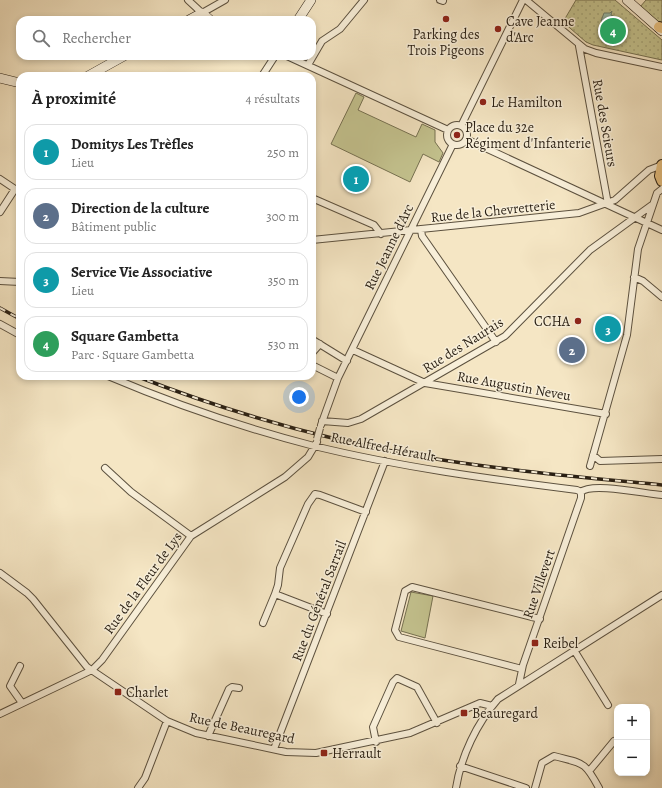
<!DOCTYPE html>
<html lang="fr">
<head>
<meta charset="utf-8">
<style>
	body { margin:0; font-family:Alegreya,serif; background:#f6f6f6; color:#222 }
	.controls { position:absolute; right:12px; bottom:12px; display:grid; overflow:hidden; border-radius:8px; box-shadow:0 2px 6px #0003 }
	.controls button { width:36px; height:36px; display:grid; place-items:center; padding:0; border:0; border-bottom:1px solid #e0e0e0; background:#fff; color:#222; font:20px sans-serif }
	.you { position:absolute; left:299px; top:397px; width:14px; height:14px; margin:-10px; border:3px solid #fff; border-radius:50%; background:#1a73e8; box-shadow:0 0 0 6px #1a73e833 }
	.badge { display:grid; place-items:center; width:26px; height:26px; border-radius:50%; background:#db2777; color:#fff; font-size:13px; font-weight:700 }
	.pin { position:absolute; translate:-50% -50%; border:2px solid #fff; box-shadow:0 1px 4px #0006 }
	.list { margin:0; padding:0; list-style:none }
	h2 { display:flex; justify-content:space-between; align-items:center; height:52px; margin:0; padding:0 16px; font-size:17px }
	h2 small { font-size:13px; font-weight:400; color:#767676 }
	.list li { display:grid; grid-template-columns:26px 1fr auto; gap:12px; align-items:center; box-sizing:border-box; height:56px; margin:0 8px 8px; padding:0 8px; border:1px solid #e0e0e0; border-radius:12px }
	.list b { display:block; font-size:15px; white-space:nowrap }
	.list p { margin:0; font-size:13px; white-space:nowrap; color:#767676 }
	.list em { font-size:13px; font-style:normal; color:#767676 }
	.icon { flex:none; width:22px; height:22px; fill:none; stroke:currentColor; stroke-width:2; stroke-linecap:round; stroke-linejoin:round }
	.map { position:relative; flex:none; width:662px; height:788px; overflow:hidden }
	.search { position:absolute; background:#fff; box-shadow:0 2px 6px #0003; left:16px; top:16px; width:300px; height:44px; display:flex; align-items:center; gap:10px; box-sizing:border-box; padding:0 14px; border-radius:12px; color:#767676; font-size:15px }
	.panel { position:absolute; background:#fff; box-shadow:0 2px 6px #0003; left:16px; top:72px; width:300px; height:308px; border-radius:12px }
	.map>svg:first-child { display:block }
	.grass { fill:#c4c38f; stroke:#767151 }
	.park { fill:url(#park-dots); stroke:#767151 }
	.water { fill:#9dc0ae; stroke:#6f8070 }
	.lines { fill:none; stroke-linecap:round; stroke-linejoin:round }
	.street-casing { stroke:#5c513f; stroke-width:8 }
	.secondary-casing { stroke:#291f13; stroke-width:10 }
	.primary-casing { stroke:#291f13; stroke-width:12 }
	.street { stroke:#f8efd9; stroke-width:6 }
	.secondary { stroke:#f8efd9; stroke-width:9 }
	.primary { stroke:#eac382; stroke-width:10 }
	.rail-casing { stroke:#291f13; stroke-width:3.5 }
	.rail { stroke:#f8efd9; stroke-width:2; stroke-dasharray:6; stroke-linecap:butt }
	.street-bridge-casing { stroke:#5c513f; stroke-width:8; stroke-linecap:butt }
	.street-bridge { stroke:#f8efd9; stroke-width:6 }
	.poi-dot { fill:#8f2418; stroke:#f8efd9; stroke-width:1.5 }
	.labels { text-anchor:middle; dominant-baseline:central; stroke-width:3; stroke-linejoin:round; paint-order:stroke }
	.poi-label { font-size:14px; fill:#291f13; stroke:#f8efd9; text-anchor:start }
	.street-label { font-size:14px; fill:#291f13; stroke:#f8efd9 }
</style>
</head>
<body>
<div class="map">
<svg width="662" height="788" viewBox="0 0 662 788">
	<defs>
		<pattern id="park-dots" width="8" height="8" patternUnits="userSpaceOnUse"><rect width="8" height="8" fill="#c4c38f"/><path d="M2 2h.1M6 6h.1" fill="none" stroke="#a8a77a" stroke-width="1.8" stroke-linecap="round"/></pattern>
	</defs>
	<rect width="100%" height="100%" fill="#f5e6c4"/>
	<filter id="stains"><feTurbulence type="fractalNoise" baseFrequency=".005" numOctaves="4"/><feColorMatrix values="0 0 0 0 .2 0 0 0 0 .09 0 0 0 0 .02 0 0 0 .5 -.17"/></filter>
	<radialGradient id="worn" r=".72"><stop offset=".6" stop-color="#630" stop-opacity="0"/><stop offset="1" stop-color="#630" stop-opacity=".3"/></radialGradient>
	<path class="grass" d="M 356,93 L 364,97 L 358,110 L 416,137 L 422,124 L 435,130 L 435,142 L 443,153 L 439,162 L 423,154 L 410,182 L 331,144 Z
		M 411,592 L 433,596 L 425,638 L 401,631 Z"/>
	<path class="park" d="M 576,0 L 615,0 L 662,40 L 662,60 L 593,45 L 586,42 L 563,22 Z
		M 646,0 L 662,0 L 662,26 L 640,7 Z"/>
	<path class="water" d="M 612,11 L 611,15 L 619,19 L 621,23 L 626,25 L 625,32 L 608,28 L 601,21 L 604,13 L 610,13 Z"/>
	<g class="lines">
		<defs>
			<path id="street" d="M 188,0 L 202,13 L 225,0
				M 440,0 L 443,1
				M 526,0 L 585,49 L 596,53 L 662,67
				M 579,46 L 608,204
				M 287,56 L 448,130
				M 308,65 L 322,41 L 340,29 L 364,0
				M 262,76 L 275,56
				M447 135a10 10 0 1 1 20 0a10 10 0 1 1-20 0Z
				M 461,126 L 523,0
				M 466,139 L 662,230
				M 0,179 L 15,189 L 0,212
				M 312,198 L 374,225 L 381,234
				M 421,230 L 422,236 L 496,342
				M 312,240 L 579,213 L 615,200 L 649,170 L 662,165
				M 634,277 L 643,281 L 662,297
				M 0,281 L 20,282
				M 0,324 L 20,335
				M 313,340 L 347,361
				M 353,350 L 425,383 L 606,414
				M 312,353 L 320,344
				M 312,365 L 338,378
				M 108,376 C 174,404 244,428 314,446 C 400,467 489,479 577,490 L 581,492
				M 322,421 L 348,423 L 361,419 L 505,336 L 590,250 L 652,205
				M 321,425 L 338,378 L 453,144
				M 593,455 L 600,461 L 662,459
				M 590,466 L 627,335 L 638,249 L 657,193 L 662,189
				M 105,468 L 131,492 L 191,536
				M 581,492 C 592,482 646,494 662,495
				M 0,573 L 27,593 L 33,599 L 87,667 L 167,721 L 196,733 L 286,752 L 316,753 L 410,733 L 480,703 L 492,706
				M 327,614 L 275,594 L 278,585 L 280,568 L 308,504 L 315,494 L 320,495 L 366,512
				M 263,623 L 275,594
				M 574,650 L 608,705
				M 20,666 L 10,686 L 22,703
				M 522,669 L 399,637 L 395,630 L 405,591 L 412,587 L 540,619
				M 519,684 L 523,665 L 581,498 L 581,492
				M 0,714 L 92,670 L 102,660 L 191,536 L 285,477 L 308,457 L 317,442
				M 208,736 L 229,689 L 232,687 L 239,688
				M 376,742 L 373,727 L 393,682 L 397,678 L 417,687 L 437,723
				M 274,749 L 385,461
				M 460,766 L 526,788
				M 590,770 L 614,741
				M 138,788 L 145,778 L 167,721
				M 456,788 C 461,756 477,723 498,699 L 662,595
				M 535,788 L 542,763 L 554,756 C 583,764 584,760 599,788"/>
			<path id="secondary" d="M 627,0 L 662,31
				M 189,20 L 202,13 L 210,20
				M 298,20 L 311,0
				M 88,76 L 124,56
				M 0,78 L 20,83"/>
			<path id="primary" d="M 659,27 L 662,28
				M 662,165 L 660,176 L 662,181"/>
		</defs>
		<use href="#street" class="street-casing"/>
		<use href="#secondary" class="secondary-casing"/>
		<use href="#primary" class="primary-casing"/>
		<use href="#street" class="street"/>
		<use href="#secondary" class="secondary"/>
		<use href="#primary" class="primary"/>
		<defs>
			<path id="rail" d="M 0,308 L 20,319
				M 136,376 C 228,412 322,439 418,456 C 499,470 581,477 662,485"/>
		</defs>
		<use href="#rail" class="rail-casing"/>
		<use href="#rail" class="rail"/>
		<defs>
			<path id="street-bridge" d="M 317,439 L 320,428"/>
		</defs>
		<use href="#street-bridge" class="street-bridge-casing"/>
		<use href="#street-bridge" class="street-bridge"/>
	</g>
	<g class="poi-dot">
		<circle cx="446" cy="19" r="4"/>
		<circle cx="498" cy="29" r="4"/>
		<circle cx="483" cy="102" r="4"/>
		<circle cx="457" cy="135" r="4"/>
		<circle cx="578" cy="321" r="4"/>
		<rect x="531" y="639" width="8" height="8" rx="2"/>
		<rect x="114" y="688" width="8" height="8" rx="2"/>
		<rect x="460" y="709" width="8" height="8" rx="2"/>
		<rect x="320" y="749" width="8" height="8" rx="2"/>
	</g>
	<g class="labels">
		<g class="poi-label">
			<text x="506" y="21">Cave Jeanne<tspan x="506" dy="16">d'Arc</tspan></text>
			<text x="446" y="34" text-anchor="middle">Parking des<tspan x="446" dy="16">Trois Pigeons</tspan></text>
			<text x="491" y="102">Le Hamilton</text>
			<text x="465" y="127">Place du 32e<tspan x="465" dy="16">Régiment d'Infanterie</tspan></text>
			<text x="570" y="321" text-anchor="end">CCHA</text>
			<text x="543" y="643">Reibel</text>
			<text x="126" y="692">Charlet</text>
			<text x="472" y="713">Beauregard</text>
			<text x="332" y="753">Herrault</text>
		</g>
		<g class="street-label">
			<text transform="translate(605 123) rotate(80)">Rue des Scieurs</text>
			<text transform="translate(493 211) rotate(-6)">Rue de la Chevretterie</text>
			<text transform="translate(389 247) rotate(-64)">Rue Jeanne d'Arc</text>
			<text transform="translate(463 345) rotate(-32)">Rue des Naurais</text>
			<text transform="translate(514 386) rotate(10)">Rue Augustin Neveu</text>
			<text transform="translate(383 447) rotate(11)">Rue Alfred Hérault</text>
			<text transform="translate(143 583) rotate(-54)">Rue de la Fleur de Lys</text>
			<text transform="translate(539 584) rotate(-71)">Rue Villevert</text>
			<text transform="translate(319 601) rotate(-69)">Rue du Général Sarrail</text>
			<text transform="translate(242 728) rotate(12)">Rue de Beauregard</text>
		</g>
	</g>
	<rect width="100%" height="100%" filter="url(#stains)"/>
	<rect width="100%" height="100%" fill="url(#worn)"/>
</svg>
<div class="controls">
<button>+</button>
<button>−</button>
</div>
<div class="you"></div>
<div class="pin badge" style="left:356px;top:179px;background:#0f9aa8">1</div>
<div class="pin badge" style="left:572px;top:350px;background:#5c6f8a">2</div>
<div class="pin badge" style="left:608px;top:329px;background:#0f9aa8">3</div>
<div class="pin badge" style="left:613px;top:31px;background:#2e9e5b">4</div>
<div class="search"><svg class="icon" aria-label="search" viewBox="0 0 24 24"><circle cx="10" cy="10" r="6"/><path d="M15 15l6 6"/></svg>Rechercher</div>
<section class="panel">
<h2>À proximité<small>4 résultats</small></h2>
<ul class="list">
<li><span class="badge" style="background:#0f9aa8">1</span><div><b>Domitys Les Trèfles</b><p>Lieu</p></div><em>250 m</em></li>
<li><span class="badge" style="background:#5c6f8a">2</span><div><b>Direction de la culture</b><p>Bâtiment public</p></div><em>300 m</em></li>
<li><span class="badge" style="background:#0f9aa8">3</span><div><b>Service Vie Associative</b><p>Lieu</p></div><em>350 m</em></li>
<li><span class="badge" style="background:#2e9e5b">4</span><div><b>Square Gambetta</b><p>Parc · Square Gambetta</p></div><em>530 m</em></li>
</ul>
</section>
</div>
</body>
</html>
